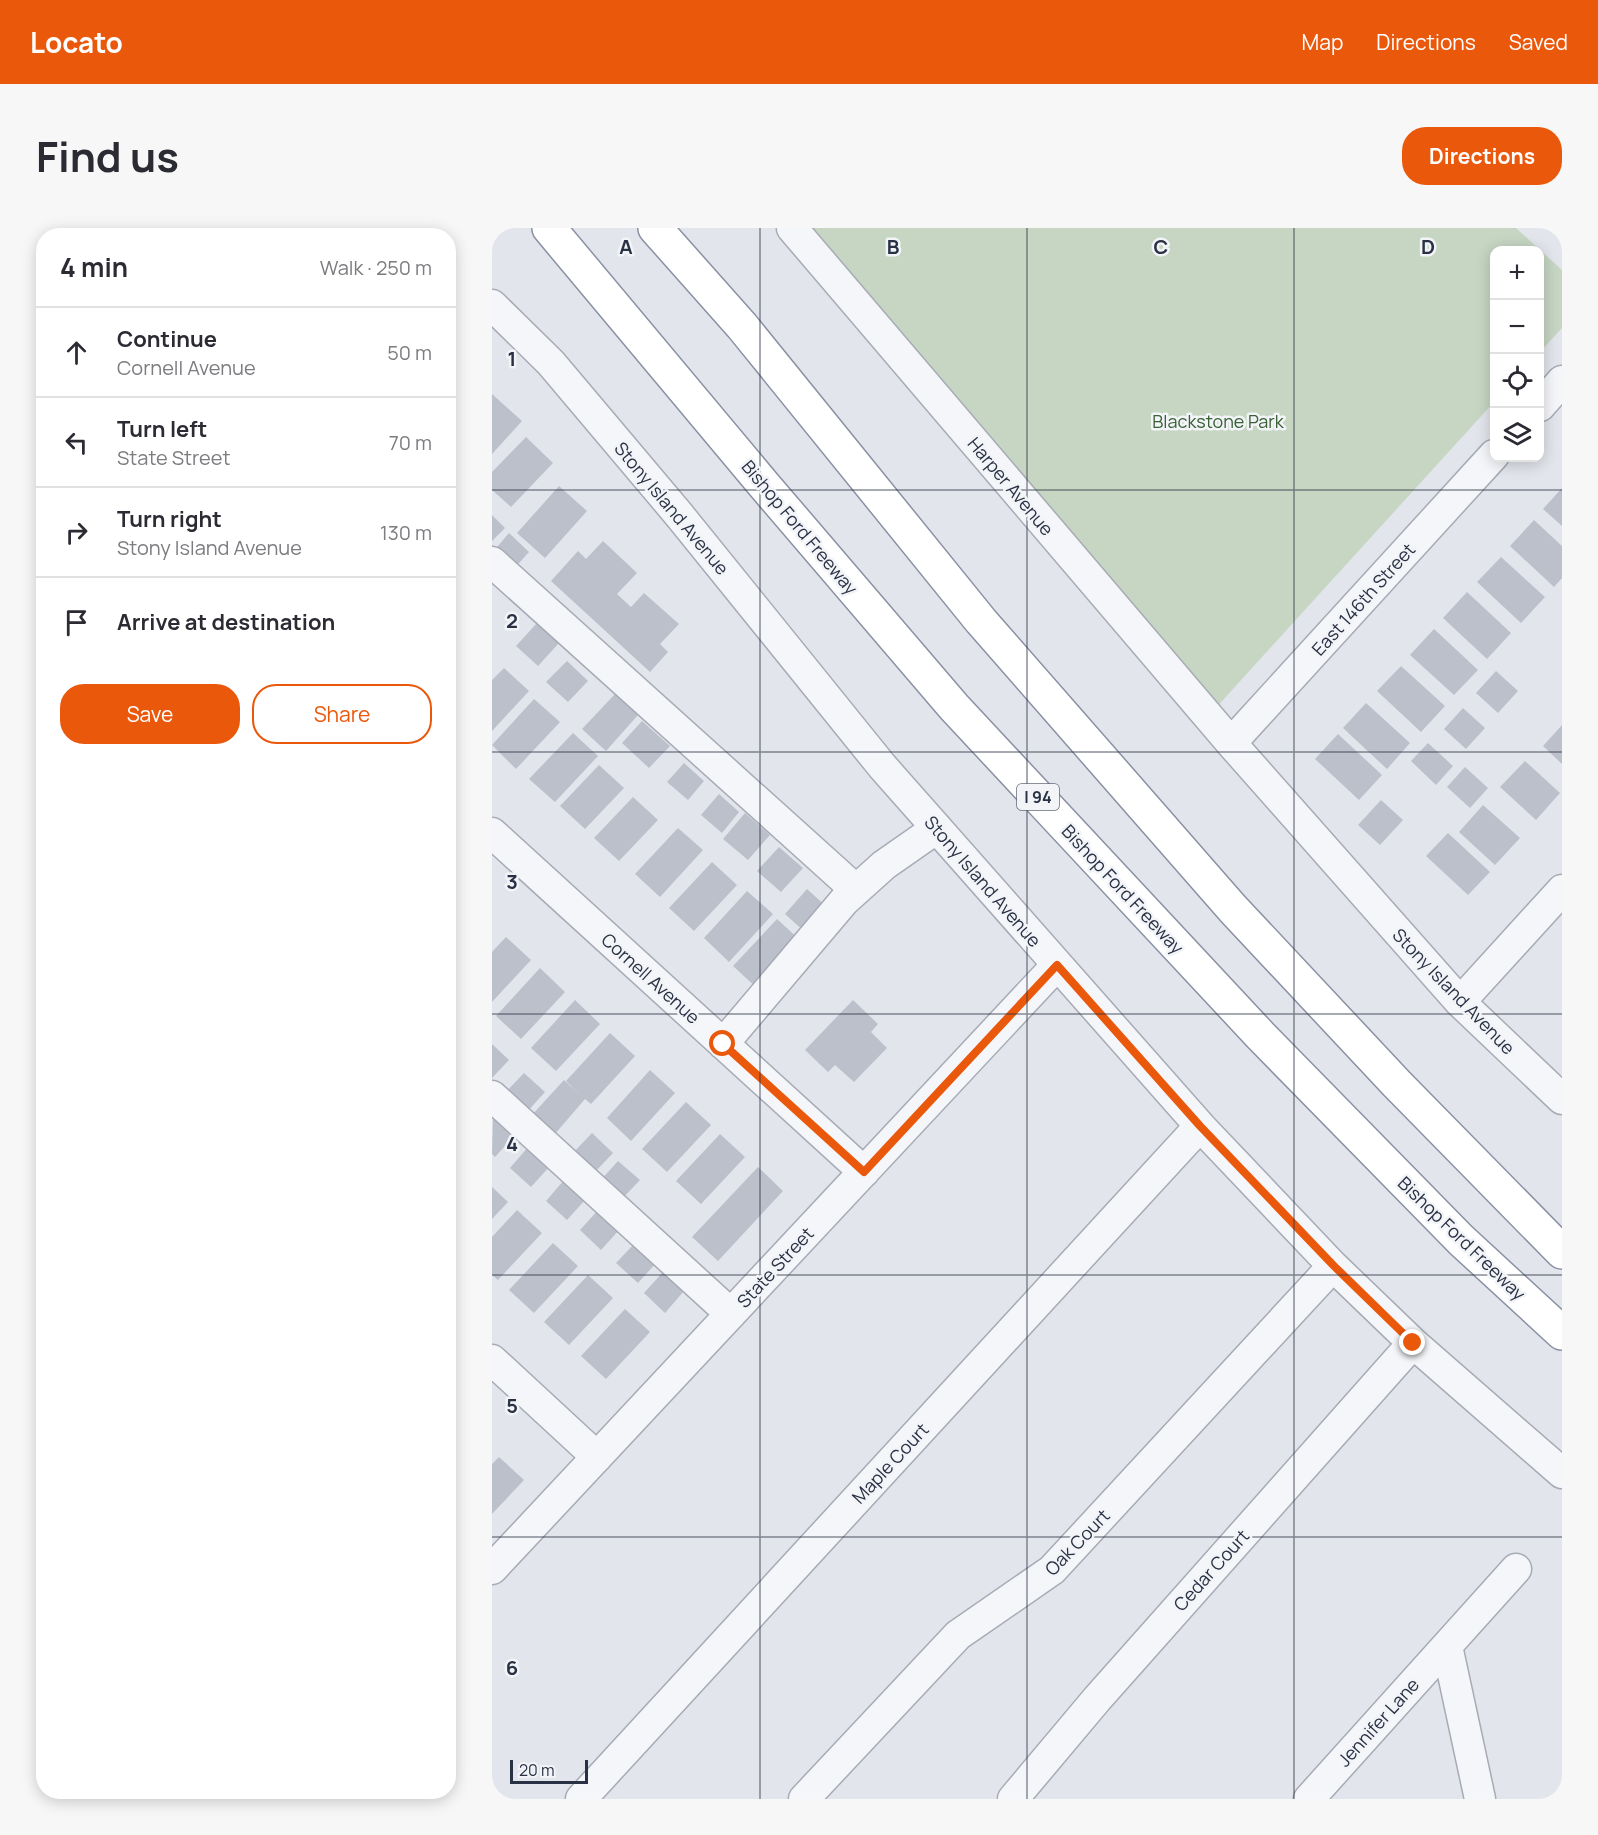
<!DOCTYPE html>
<html lang="en">
<head>
<meta charset="utf-8">
<style>
	body { margin:0; font-family:Manrope,sans-serif; background:#f7f7f7; color:#2b2b33 }
	.controls { position:absolute; right:18px; top:18px; display:grid; overflow:hidden; border-radius:12px; box-shadow:0 3px 15px #0003 }
	.controls button { width:54px; height:54px; display:grid; place-items:center; padding:0; border:0; border-bottom:2px solid #e1e1e2; background:#fff; color:#2b2b33; font:30px sans-serif }
	.scale { position:absolute; left:18px; bottom:15px; width:78px; box-sizing:border-box; padding-left:6px; border:3px solid #293144; border-top:0; font-size:16px; line-height:21px; white-space:nowrap; color:#293144; -webkit-text-stroke:4px #f2f4f8; paint-order:stroke }
	.stop { position:absolute; width:18px; height:18px; margin:-14px; border:4px solid #ea580c; border-radius:50%; background:#fff }
	.stop.end { background:#ea580c; border-color:#fff; box-shadow:0 2px 6px #0008 }
	.list { margin:0; padding:0; list-style:none }
	h2 { display:flex; justify-content:space-between; align-items:center; height:78px; margin:0; padding:0 24px; font-size:26px }
	h2 small { font-size:20px; font-weight:400; color:#7c7c81 }
	.list li { display:grid; grid-template-columns:39px 1fr auto; gap:18px; align-items:center; box-sizing:border-box; height:90px; padding:0 24px; border-top:2px solid #e1e1e2 }
	.list b { display:block; font-size:22px; white-space:nowrap }
	.list p { margin:0; font-size:20px; white-space:nowrap; color:#7c7c81 }
	.list em { font-size:20px; font-style:normal; color:#7c7c81 }
	.actions { display:flex; gap:12px; padding:18px 24px }
	.actions a { flex:1; padding:14px 0; border:2px solid #ea580c; border-radius:24px; text-align:center; font-size:21px; color:#ea580c }
	.actions .main { background:#ea580c; color:#fff }
	.icon { flex:none; width:33px; height:33px; fill:none; stroke:currentColor; stroke-width:2; stroke-linecap:round; stroke-linejoin:round }
	.map { position:relative; flex:none; width:1070px; height:1571px; overflow:hidden; border-radius:24px }
	header { display:flex; align-items:center; gap:36px; box-sizing:border-box; height:84px; padding:0 30px; background:#ea580c; color:#fff }
	header strong { font-size:28px }
	nav { display:flex; gap:33px; margin-inline-start:auto; font-size:21px }
	.intro { display:flex; align-items:center; justify-content:space-between; box-sizing:border-box; height:144px; padding:0 36px }
	h1 { margin:0; font-size:42px }
	.button { padding:15px 27px; border-radius:24px; background:#ea580c; color:#fff; font-size:21px; font-weight:700 }
	main { display:flex; gap:36px; padding:0 36px }
	aside { flex:1; background:#fff; border-radius:24px; box-shadow:0 3px 15px #0003 }
	.map>svg:first-child { display:block }
	.park { fill:#c6d6c3 }
	.building { fill:#bcc0cb }
	.lines { fill:none; stroke-linecap:round; stroke-linejoin:round }
	.minor-casing { stroke:#a7abb6; stroke-width:33 }
	.highway-casing { stroke:#8991a3; stroke-width:36 }
	.minor { stroke:#f5f6f9; stroke-width:30 }
	.highway { stroke:#fff; stroke-width:33 }
	.route { stroke:#ea580c; stroke-width:8 }
	.grid { fill:none; stroke:#293144; stroke-width:1.5; stroke-opacity:0.55 }
	.labels { text-anchor:middle; dominant-baseline:central; stroke-width:5; stroke-linejoin:round; paint-order:stroke }
	.shield { fill:#f2f4f8; stroke:#656c7a; stroke-width:1.5 }
	.shield-label { font-size:16px; font-weight:bold; fill:#293144 }
	.park-label { font-size:18px; fill:#3a6136; stroke:#f2f4f8 }
	.street-label { font-size:18px; fill:#293144; stroke:#f2f4f8 }
	.grid-label { font-size:20px; text-anchor:middle; font-weight:bold; fill:#293144; stroke:#f2f4f8; stroke-width:5; stroke-linejoin:round; paint-order:stroke }
</style>
</head>
<body>
<header>
<strong>Locato</strong>
<nav><a>Map</a><a>Directions</a><a>Saved</a></nav>
</header>
<div class="intro"><h1>Find us</h1><a class="button">Directions</a></div>
<main>
<aside>
<h2>4 min<small>Walk · 250 m</small></h2>
<ul class="list">
<li><svg class="icon" aria-label="ahead" viewBox="0 0 24 24"><path d="M12 20V5M6 11l6-6 6 6"/></svg><div><b>Continue</b><p>Cornell Avenue</p></div><em>50 m</em></li>
<li><svg class="icon" aria-label="left" viewBox="0 0 24 24"><path d="M17 20v-9H6M10 6l-5 5 5 5"/></svg><div><b>Turn left</b><p>State Street</p></div><em>70 m</em></li>
<li><svg class="icon" aria-label="right" viewBox="0 0 24 24"><path d="M7 20v-9h11M14 6l5 5-5 5"/></svg><div><b>Turn right</b><p>Stony Island Avenue</p></div><em>130 m</em></li>
<li><svg class="icon" aria-label="arrive" viewBox="0 0 24 24"><path d="M6 21V4h12l-3 4 3 4H6"/></svg><div><b>Arrive at destination</b></div></li>
</ul>
<div class="actions"><a class="main">Save</a><a>Share</a></div>
</aside>
<div class="map">
<svg width="1070" height="1571" viewBox="0 0 1070 1571">
	<rect width="100%" height="100%" fill="#e2e5eb"/>
	<path class="park" d="M 315,0 L 1024,0 L 1070,42 L 1070,100 L 1048,124 L 1048,22 L 1002,22 L 1002,174 L 721,483 Z"/>
	<path class="building" d="M 0,166 L 30,193 L 0,226 Z
		M 34,209 L 61,235 L 19,279 L 0,262 L 0,244 Z
		M 67,258 L 95,283 L 53,330 L 25,305 Z
		M 1070,260 L 1070,298 L 1051,281 Z
		M 0,287 L 13,300 L 0,313 Z
		M 1042,292 L 1070,318 L 1070,350 L 1062,359 L 1018,318 Z
		M 17,305 L 37,324 L 20,343 L 0,325 Z
		M 111,313 L 145,345 L 125,366 L 139,379 L 152,365 L 187,396 L 168,416 L 176,424 L 158,444 L 59,353 L 86,323 L 94,331 Z
		M 1009,329 L 1053,369 L 1029,395 L 985,354 Z
		M 975,364 L 1019,405 L 995,431 L 951,390 Z
		M 45,395 L 67,415 L 46,438 L 24,418 Z
		M 942,401 L 986,442 L 962,467 L 918,427 Z
		M 75,433 L 96,453 L 76,474 L 54,454 Z
		M 909,438 L 953,478 L 929,504 L 885,463 Z
		M 12,440 L 37,463 L 0,503 L 0,452 Z
		M 1004,443 L 1026,463 L 1006,485 L 984,465 Z
		M 123,466 L 146,487 L 114,523 L 90,501 Z
		M 42,471 L 68,494 L 24,541 L 0,517 Z
		M 874,475 L 918,515 L 895,541 L 851,500 Z
		M 971,480 L 993,500 L 974,521 L 952,501 Z
		M 150,493 L 178,518 L 157,540 L 130,515 Z
		M 1070,497 L 1070,536 L 1051,518 Z
		M 81,505 L 106,528 L 63,574 L 37,551 Z
		M 846,506 L 890,547 L 867,572 L 823,531 Z
		M 936,515 L 961,538 L 944,557 L 919,533 Z
		M 1033,533 L 1068,565 L 1044,592 L 1008,559 Z
		M 192,535 L 212,553 L 196,572 L 175,554 Z
		M 107,537 L 132,560 L 93,601 L 68,578 Z
		M 973,539 L 996,560 L 978,580 L 955,559 Z
		M 227,566 L 247,584 L 230,605 L 209,587 Z
		M 141,569 L 166,592 L 127,633 L 102,610 Z
		M 889,572 L 911,592 L 888,617 L 866,597 Z
		M 991,577 L 1028,610 L 1003,637 L 967,604 Z
		M 253,585 L 278,607 L 256,632 L 231,611 Z
		M 186,600 L 211,622 L 168,669 L 143,646 Z
		M 956,605 L 998,644 L 976,667 L 934,628 Z
		M 287,619 L 311,640 L 289,664 L 265,643 Z
		M 220,634 L 245,657 L 202,703 L 177,680 Z
		M 315,661 L 336,680 L 314,705 L 293,686 Z
		M 255,663 L 281,686 L 237,734 L 212,710 Z
		M 285,691 L 310,714 L 266,761 L 241,738 Z
		M 14,709 L 39,732 L 0,774 L 0,724 Z
		M 48,740 L 73,764 L 29,811 L 4,788 Z
		M 83,772 L 108,796 L 64,843 L 39,820 Z
		M 361,772 L 386,796 L 379,804 L 395,820 L 362,854 L 343,837 L 336,844 L 313,822 Z
		M 118,805 L 143,828 L 99,876 L 93,871 L 62,907 L 40,887 L 72,852 L 89,868 L 74,853 Z
		M 0,816 L 17,832 L 0,850 Z
		M 158,842 L 183,865 L 139,913 L 115,890 Z
		M 32,845 L 53,864 L 34,885 L 12,866 Z
		M 194,874 L 219,897 L 175,944 L 150,921 Z
		M 1,888 L 22,908 L 3,929 L 0,926 Z
		M 100,905 L 121,925 L 101,946 L 80,926 Z
		M 228,906 L 253,929 L 209,976 L 184,953 Z
		M 37,918 L 58,938 L 39,959 L 18,940 Z
		M 126,933 L 148,952 L 128,973 L 107,954 Z
		M 266,939 L 291,963 L 226,1033 L 200,1009 Z
		M 73,951 L 94,971 L 75,992 L 54,973 Z
		M 0,959 L 16,974 L 0,991 Z
		M 107,981 L 128,1001 L 109,1022 L 88,1002 Z
		M 25,982 L 50,1005 L 6,1052 L 0,1047 L 0,1009 Z
		M 144,1014 L 165,1034 L 146,1055 L 124,1035 Z
		M 61,1015 L 86,1038 L 42,1085 L 17,1062 Z
		M 171,1044 L 192,1063 L 173,1085 L 152,1065 Z
		M 96,1047 L 121,1070 L 77,1117 L 52,1094 Z
		M 133,1081 L 158,1104 L 114,1151 L 89,1128 Z
		M 7,1229 L 32,1252 L 0,1286 L 0,1236 Z"/>
	<g class="lines">
		<defs>
			<path id="minor" d="M 300,0 L 739,515 L 968,774 L 1070,871
				M 0,77 L 59,135 L 188,288 L 390,538 L 708,898 L 841,1038 L 921,1115 L 1070,1245
				M 1048,178 L 1070,153
				M 0,334 L 364,662
				M 739,515 L 1002,227
				M 0,605 L 372,944
				M 968,774 L 1070,662
				M 231,816 L 352,673 L 392,637 L 445,600
				M 0,868 L 239,1086
				M 0,1132 L 105,1229
				M 0,1341 L 565,737
				M 955,1418 L 988,1571
				M 89,1571 L 708,898
				M 312,1571 L 466,1407 L 560,1342 L 841,1038
				M 521,1571 L 605,1471 L 921,1115
				M 817,1571 L 1024,1341"/>
			<path id="highway" d="M 57,0 L 272,257 L 462,479 L 769,808 L 969,1012 L 1070,1105
				M 163,0 L 250,98 L 489,393 L 741,681 L 905,856 L 1070,1024"/>
		</defs>
		<use href="#minor" class="minor-casing"/>
		<use href="#highway" class="highway-casing"/>
		<use href="#minor" class="minor"/>
		<use href="#highway" class="highway"/>
	</g>
	<g class="lines">
		<path class="route" d="M 231,816 L 372,944 L 565,737 L 708,898 L 842,1038 L 921,1115"/>
	</g>
	<path class="grid" d="M 268,0 L 268,1571M 535,0 L 535,1571M 802,0 L 802,1571M 0,262 L 1070,262M 0,524 L 1070,524M 0,786 L 1070,786M 0,1047 L 1070,1047M 0,1309 L 1070,1309"/>
	<g class="labels">
		<rect class="shield" x="525" y="556" width="42" height="26" rx="4.5"/>
		<g class="shield-label">
			<text x="546" y="569">I 94</text>
		</g>
		<g class="park-label">
			<text x="726" y="193">Blackstone Park</text>
		</g>
		<g class="street-label">
			<text transform="translate(519 258) rotate(50)">Harper Avenue</text>
			<text transform="translate(180 280) rotate(50)">Stony Island Avenue</text>
			<text transform="translate(308 299) rotate(50)">Bishop Ford Freeway</text>
			<text transform="translate(871 371) rotate(-48)">East 146th Street</text>
			<text transform="translate(491 653) rotate(49)">Stony Island Avenue</text>
			<text transform="translate(631 661) rotate(47)">Bishop Ford Freeway</text>
			<text transform="translate(159 750) rotate(42)">Cornell Avenue</text>
			<text transform="translate(962 763) rotate(46)">Stony Island Avenue</text>
			<text transform="translate(970 1010) rotate(44)">Bishop Ford Freeway</text>
			<text transform="translate(283 1039) rotate(-47)">State Street</text>
			<text transform="translate(398 1235) rotate(-47)">Maple Court</text>
			<text transform="translate(585 1314) rotate(-46)">Oak Court</text>
			<text transform="translate(719 1342) rotate(-48)">Cedar Court</text>
			<text transform="translate(886 1494) rotate(-48)">Jennifer Lane</text>
		</g>
	</g>
	<g class="grid-label">
		<text x="134" y="26">A</text>
		<text x="401" y="26">B</text>
		<text x="669" y="26">C</text>
		<text x="936" y="26">D</text>
		<text x="20" y="138">1</text>
		<text x="20" y="400">2</text>
		<text x="20" y="661">3</text>
		<text x="20" y="923">4</text>
		<text x="20" y="1185">5</text>
		<text x="20" y="1447">6</text>
	</g>
</svg>
<div class="controls">
<button>+</button>
<button>−</button>
<button><svg class="icon" aria-label="locate" viewBox="0 0 24 24"><circle cx="12" cy="12" r="6"/><path d="M12 2v4M12 18v4M2 12h4M18 12h4"/></svg></button>
<button><svg class="icon" aria-label="layers" viewBox="0 0 24 24"><path d="M12 4l9 5-9 5-9-5zM3 14l9 5 9-5"/></svg></button>
</div>
<div class="scale">20 m</div>
<div class="stop" style="left:231px;top:816px"></div>
<div class="stop end" style="left:921px;top:1115px"></div>
</div>
</main>
</body>
</html>
